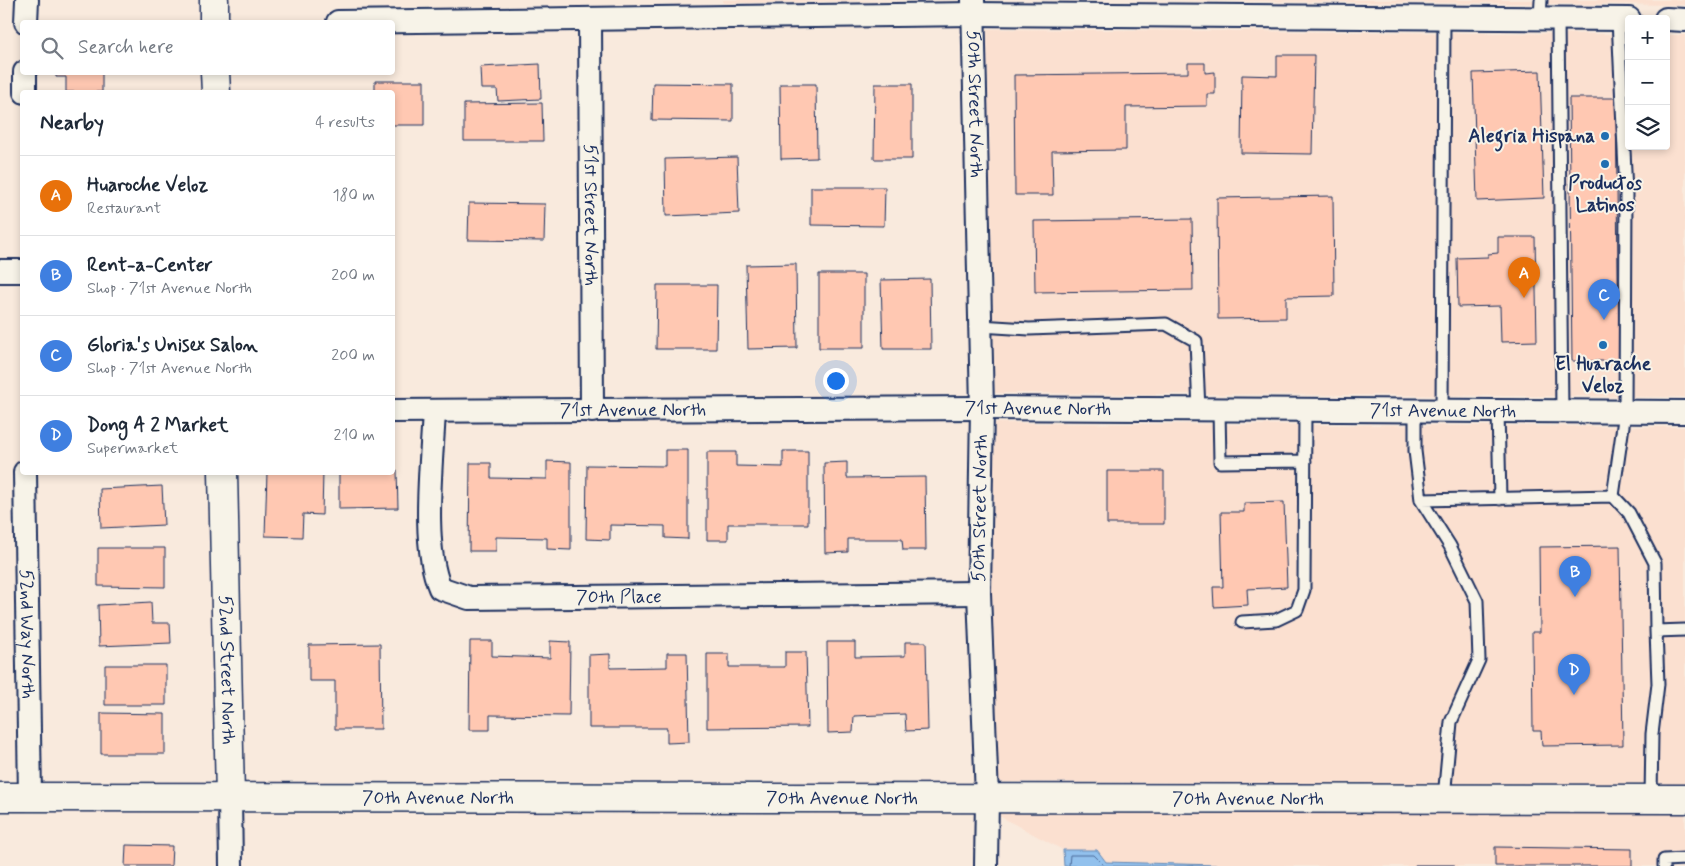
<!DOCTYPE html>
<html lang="en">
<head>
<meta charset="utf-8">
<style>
	body { margin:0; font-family:Mynerve,sans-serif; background:#f2f2f3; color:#1f2937 }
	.controls { position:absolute; right:15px; top:15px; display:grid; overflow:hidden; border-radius:5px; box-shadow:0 2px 8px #0003 }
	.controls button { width:45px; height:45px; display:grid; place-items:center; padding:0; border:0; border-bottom:1px solid #e0e1e3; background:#fff; color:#1f2937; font:25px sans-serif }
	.you { position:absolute; left:835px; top:380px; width:18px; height:18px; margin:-12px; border:4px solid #fff; border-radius:50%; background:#1a73e8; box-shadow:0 0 0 8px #1a73e833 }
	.badge { display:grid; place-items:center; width:32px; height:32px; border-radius:50%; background:#ea580c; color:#fff; font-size:16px; font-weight:700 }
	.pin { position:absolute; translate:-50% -41px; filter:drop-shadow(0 1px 2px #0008) }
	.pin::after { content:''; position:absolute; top:26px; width:18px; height:15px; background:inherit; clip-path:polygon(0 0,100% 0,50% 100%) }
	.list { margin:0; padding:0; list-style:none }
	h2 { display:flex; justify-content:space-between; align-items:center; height:65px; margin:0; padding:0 20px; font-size:21px }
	h2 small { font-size:16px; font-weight:400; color:#747a83 }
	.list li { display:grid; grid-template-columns:32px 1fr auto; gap:15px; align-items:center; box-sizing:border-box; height:80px; padding:0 20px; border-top:1px solid #e0e1e3 }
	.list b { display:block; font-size:19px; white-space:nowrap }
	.list p { margin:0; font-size:16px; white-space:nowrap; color:#747a83 }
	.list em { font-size:16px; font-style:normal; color:#747a83 }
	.icon { flex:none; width:28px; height:28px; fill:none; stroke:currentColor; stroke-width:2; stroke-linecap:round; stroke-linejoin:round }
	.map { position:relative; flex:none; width:1685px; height:866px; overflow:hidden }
	.search { position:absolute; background:#fff; box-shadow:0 2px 8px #0003; left:20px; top:20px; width:375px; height:55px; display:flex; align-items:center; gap:12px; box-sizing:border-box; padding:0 18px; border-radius:5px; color:#747a83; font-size:19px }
	.panel { position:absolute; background:#fff; box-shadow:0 2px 8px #0003; left:20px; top:90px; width:375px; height:385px; border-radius:5px }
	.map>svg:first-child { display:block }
	.built { fill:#fbe0d0 }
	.water { fill:#92c1ed; stroke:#6287b4 }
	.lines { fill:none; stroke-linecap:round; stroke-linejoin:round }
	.shore { stroke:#4b6997; stroke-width:1 }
	.building { fill:#ffc8b2; stroke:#1b2f5e }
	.lane-casing { stroke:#1b2f5e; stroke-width:15 }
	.street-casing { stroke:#1b2f5e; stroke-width:26 }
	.secondary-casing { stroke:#1b2f5e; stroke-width:31 }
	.lane { stroke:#f7f3e8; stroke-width:11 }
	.street { stroke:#f7f3e8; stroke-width:22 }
	.secondary { stroke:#f7f3e8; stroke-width:28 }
	.poi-dot { fill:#1f6fb2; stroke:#f7f3e8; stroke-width:2 }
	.labels { text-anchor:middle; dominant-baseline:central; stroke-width:4; stroke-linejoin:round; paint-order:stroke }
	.street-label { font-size:19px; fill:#1b2f5e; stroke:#f7f3e8 }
	.poi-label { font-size:19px; font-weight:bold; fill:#1b2f5e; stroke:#f7f3e8 }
</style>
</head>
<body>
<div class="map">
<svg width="1685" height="866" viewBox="0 0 1685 866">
	<rect width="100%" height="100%" fill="#f9eadd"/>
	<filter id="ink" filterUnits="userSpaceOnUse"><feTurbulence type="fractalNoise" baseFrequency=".02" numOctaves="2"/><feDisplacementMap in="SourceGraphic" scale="10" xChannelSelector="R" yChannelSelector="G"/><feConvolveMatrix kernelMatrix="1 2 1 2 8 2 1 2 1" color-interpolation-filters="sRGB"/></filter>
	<g filter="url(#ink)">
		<path class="built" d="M 723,0 L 905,0 L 723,3 Z
			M 1130,0 L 1685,0 L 1685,5 Z
			M 987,29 L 1629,34 L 1629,146 L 1666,146 L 1666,35 L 1685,35 L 1685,397 L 995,393 Z
			M 995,423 L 1685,427 L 1685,784 L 999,782 L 992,593 Z
			M 999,812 L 1685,814 L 1685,866 L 1254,866 L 1106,862 L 1097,850 L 1063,850 L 999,816 Z"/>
		<path class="water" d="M 1063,850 L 1097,850 L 1106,862 L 1254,866 L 1064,866 Z"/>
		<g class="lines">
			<path class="shore" d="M 1069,866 L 1070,855 L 1093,855 L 1104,866"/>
		</g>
		<path class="building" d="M 1277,55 L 1314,55 L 1312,154 L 1241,153 L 1242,75 L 1277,76 Z
			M 1188,63 L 1205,63 L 1205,73 L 1215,72 L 1215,94 L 1207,94 L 1207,106 L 1126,107 L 1126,150 L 1052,151 L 1053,195 L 1015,195 L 1014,75 L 1188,73 Z
			M 540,64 L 541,99 L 498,101 L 497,89 L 481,89 L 480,67 Z
			M 1540,71 L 1544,198 L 1477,201 L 1473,73 Z
			M 56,72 L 102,72 L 102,92 L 66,92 L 66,77 L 56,77 Z
			M 375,81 L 424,81 L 424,125 L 392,125 L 392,92 L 375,92 Z
			M 653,83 L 733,84 L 733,121 L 652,120 Z
			M 780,84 L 816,84 L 817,158 L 781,159 Z
			M 875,84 L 912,84 L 912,159 L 874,159 Z
			M 1569,98 L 1616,98 L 1619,361 L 1572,361 Z
			M 542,103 L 543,141 L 464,141 L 464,104 Z
			M 737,157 L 739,213 L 666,216 L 665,159 Z
			M 811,187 L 885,187 L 884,226 L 811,225 Z
			M 1333,196 L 1334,296 L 1286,297 L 1286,318 L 1218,319 L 1217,198 Z
			M 469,203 L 545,204 L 544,241 L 468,240 Z
			M 1192,219 L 1193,290 L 1035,292 L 1034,221 Z
			M 1498,237 L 1535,237 L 1537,341 L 1501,342 L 1500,306 L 1458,307 L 1457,258 L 1488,257 L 1488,254 L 1498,253 Z
			M 796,264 L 797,348 L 748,349 L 746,265 Z
			M 819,274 L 864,274 L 864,348 L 819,348 Z
			M 930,279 L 931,349 L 883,349 L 881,280 Z
			M 657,285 L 717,285 L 716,349 L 656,349 Z
			M 665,450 L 688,450 L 688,539 L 665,538 L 665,526 L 610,525 L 610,540 L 586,539 L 587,465 L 665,466 Z
			M 783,451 L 808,451 L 808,524 L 728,524 L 728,540 L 707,540 L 707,452 L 736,452 L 736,466 L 783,467 Z
			M 547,461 L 571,462 L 571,550 L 547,549 L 547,538 L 496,537 L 496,551 L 469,551 L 470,463 L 491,463 L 491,478 L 547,479 Z
			M 847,462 L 847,478 L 925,477 L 926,550 L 903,550 L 902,539 L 848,539 L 848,552 L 825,553 L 824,463 Z
			M 392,470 L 397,470 L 398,508 L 339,509 L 339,472 L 392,472 Z
			M 1107,471 L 1164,471 L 1164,524 L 1107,524 Z
			M 267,472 L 323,472 L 322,515 L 303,514 L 302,537 L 265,536 Z
			M 162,486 L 164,525 L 101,528 L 100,489 Z
			M 1284,502 L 1287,587 L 1247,589 L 1248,605 L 1214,607 L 1213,587 L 1223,587 L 1221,512 L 1244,512 L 1244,503 Z
			M 1620,546 L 1623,745 L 1542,746 L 1541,731 L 1533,731 L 1532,632 L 1540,632 L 1539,547 Z
			M 98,548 L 165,548 L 165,587 L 98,586 Z
			M 151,602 L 152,623 L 170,623 L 171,643 L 99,646 L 98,605 Z
			M 470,641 L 492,641 L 492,656 L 550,658 L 550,641 L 570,642 L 569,716 L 490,715 L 490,730 L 469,730 Z
			M 827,642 L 855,642 L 855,657 L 905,656 L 905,642 L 926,642 L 928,730 L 906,731 L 905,714 L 854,716 L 853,732 L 828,733 Z
			M 380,644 L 381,729 L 335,729 L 335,681 L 309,681 L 309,645 Z
			M 785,652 L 806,652 L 808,727 L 707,728 L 707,654 L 729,654 L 729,667 L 785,667 Z
			M 667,653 L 687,653 L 689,742 L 667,743 L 667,728 L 589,728 L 589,655 L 610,654 L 610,668 L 667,667 Z
			M 105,665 L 166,665 L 166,705 L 105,705 Z
			M 101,713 L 165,714 L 165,754 L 101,754 Z
			M 126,845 L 172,846 L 171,866 L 125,866 Z
			M 1495,847 L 1632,849 L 1632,866 L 1495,866 Z
			M 1415,865 L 1454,865 L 1454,866 L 1415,866 Z"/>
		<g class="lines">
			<defs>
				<path id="lane" d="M 1540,18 L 1541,0
					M 1558,18 L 1562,411
					M 980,326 L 1029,329 L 1166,324 L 1196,341 L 1199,410
					M 1219,410 L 1220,462 L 1305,461
					M 1415,411 L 1415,451 L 1421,500 L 1450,546 L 1477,601 L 1479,660 L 1451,722 L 1444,798
					M 1442,411 L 1444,18
					M 1498,411 L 1500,499
					M 1613,496 L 1625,412 L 1626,193 L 1618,19
					M 1421,500 L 1613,496 L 1629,513 L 1655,563 L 1656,631 L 1685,630
					M 1242,622 L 1276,620 L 1297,610 L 1304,590 L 1305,410
					M 1651,798 L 1652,734 L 1658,684 L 1656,631
					M 1664,866 L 1664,860 L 1685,859"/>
				<g id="street">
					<path id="s1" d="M 973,0 L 982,408 L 979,593 L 987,797 L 986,866"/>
					<path id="s2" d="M 590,19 L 592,411"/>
					<path d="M 1666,19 L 1685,20"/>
					<path d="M 26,22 L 27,0"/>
					<path d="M 338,22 L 974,14 L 1629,19"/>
					<path d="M 25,92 L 25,72"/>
					<path d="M 0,271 L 22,271"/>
					<path id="s3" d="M 392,411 L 982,408 L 1685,412"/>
					<path id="s4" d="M 434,411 C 432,460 421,544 440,588 L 469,598 L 979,593"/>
					<path id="s5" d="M 25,472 L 30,797"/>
					<path d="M 230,797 L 231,866"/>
				</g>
				<g id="secondary">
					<path d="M 214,0 L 214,22"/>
					<path d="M 215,72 L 216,92"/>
					<path id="s6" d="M 223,472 L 230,797"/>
					<path id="s7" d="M 0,797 L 1685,799"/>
				</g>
			</defs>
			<use href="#lane" class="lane-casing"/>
			<use href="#street" class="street-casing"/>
			<use href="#secondary" class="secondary-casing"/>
			<use href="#lane" class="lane"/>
			<use href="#street" class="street"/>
			<use href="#secondary" class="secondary"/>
		</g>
	</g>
	<g class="poi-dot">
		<circle cx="1605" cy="136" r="5"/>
		<circle cx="1605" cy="164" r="5"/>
		<circle cx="1603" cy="345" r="5"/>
	</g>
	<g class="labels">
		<g class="street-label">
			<text stroke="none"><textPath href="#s1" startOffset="104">50th Street North</textPath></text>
			<text stroke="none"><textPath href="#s2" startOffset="196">51st Street North</textPath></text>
			<text stroke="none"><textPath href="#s3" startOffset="646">71st Avenue North</textPath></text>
			<text stroke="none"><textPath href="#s3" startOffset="241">71st Avenue North</textPath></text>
			<text stroke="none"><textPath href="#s3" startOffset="1051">71st Avenue North</textPath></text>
			<text transform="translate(980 508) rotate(-89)">50th Street North</text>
			<text stroke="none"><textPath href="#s4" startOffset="359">70th Place</textPath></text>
			<text stroke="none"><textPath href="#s5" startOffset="162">52nd Way North</textPath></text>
			<text stroke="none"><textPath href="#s6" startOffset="198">52nd Street North</textPath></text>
			<text stroke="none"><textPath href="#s7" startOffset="438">70th Avenue North</textPath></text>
			<text stroke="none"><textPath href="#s7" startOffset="842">70th Avenue North</textPath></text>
			<text stroke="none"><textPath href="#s7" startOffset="1248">70th Avenue North</textPath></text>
		</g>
		<g class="poi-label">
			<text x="1595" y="136" text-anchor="end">Alegria Hispana</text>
			<text x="1605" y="183">Productos<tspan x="1605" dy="22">Latinos</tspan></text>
			<text x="1603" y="364">El Huarache<tspan x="1603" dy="22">Veloz</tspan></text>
		</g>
	</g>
</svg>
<div class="controls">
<button>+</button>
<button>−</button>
<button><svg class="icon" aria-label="layers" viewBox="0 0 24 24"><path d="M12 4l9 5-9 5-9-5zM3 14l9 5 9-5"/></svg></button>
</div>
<div class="you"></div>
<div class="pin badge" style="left:1524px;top:298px;background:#e8710a">A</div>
<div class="pin badge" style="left:1575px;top:597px;background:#3f7fe0">B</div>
<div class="pin badge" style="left:1604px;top:320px;background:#3f7fe0">C</div>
<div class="pin badge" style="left:1574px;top:695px;background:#3f7fe0">D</div>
<div class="search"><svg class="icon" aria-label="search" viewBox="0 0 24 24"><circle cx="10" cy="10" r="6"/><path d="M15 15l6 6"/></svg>Search here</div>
<section class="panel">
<h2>Nearby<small>4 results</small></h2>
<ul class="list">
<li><span class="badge" style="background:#e8710a">A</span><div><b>Huaroche Veloz</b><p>Restaurant</p></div><em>180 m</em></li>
<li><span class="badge" style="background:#3f7fe0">B</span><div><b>Rent-a-Center</b><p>Shop · 71st Avenue North</p></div><em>200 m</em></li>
<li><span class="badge" style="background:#3f7fe0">C</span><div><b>Gloria's Unisex Salon</b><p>Shop · 71st Avenue North</p></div><em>200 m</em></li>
<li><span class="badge" style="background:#3f7fe0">D</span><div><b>Dong A 2 Market</b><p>Supermarket</p></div><em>210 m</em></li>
</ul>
</section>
</div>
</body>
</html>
